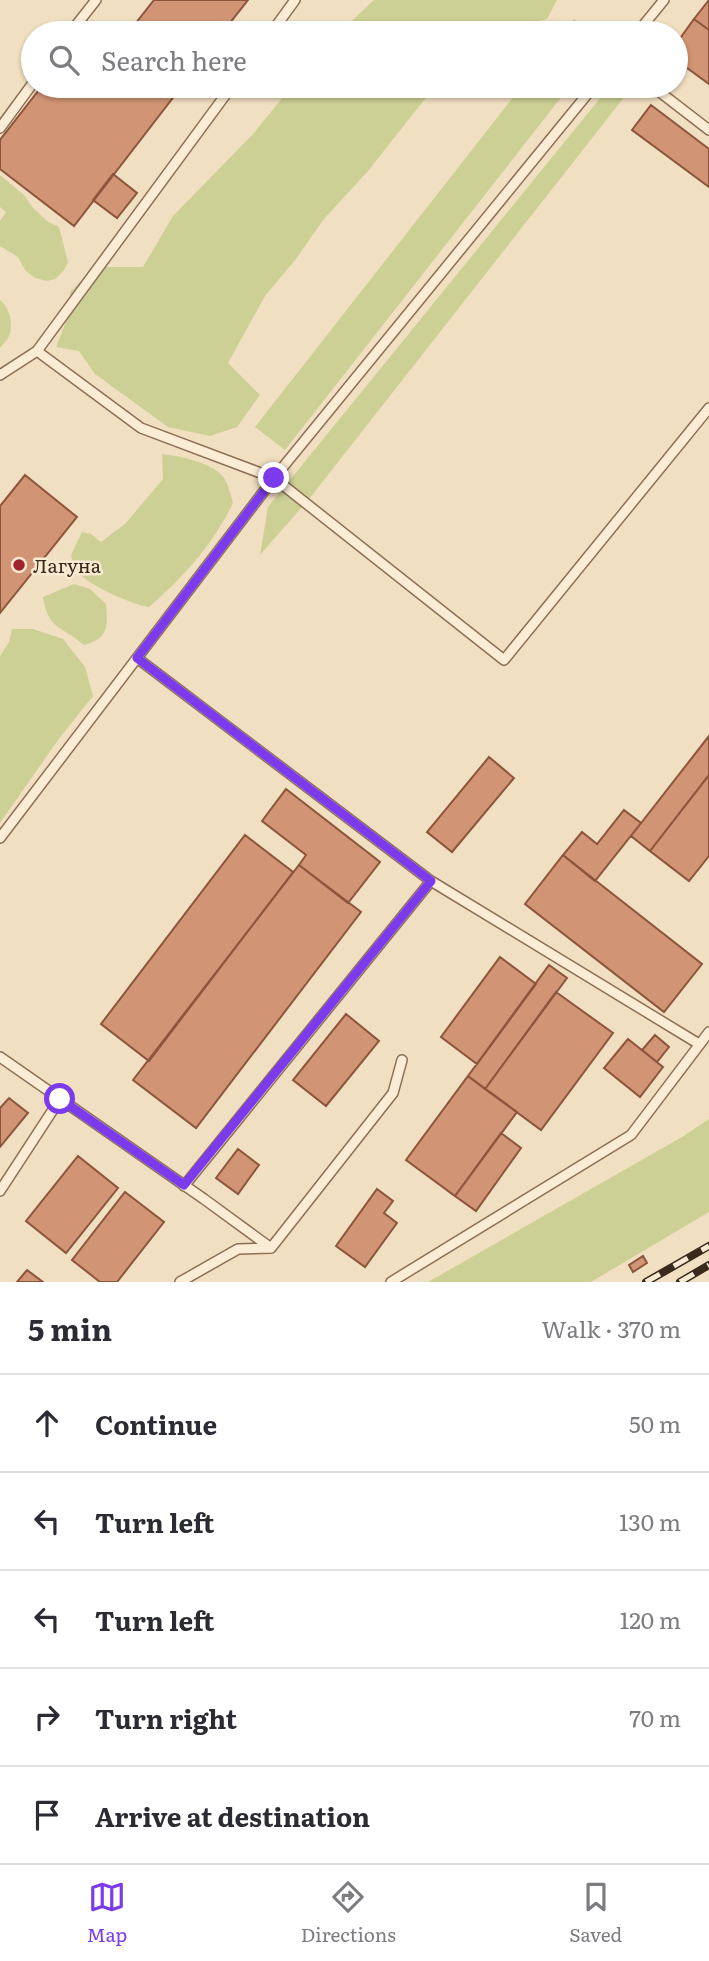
<!DOCTYPE html>
<html lang="en">
<head>
<meta charset="utf-8">
<style>
	body { margin:0; font-family:Literata,serif; background:#f2f2f3; color:#2b2b33 }
	.stop { position:absolute; width:21px; height:21px; margin:-16px; border:5px solid #7c3aed; border-radius:50%; background:#fff }
	.stop.end { background:#7c3aed; border-color:#fff; box-shadow:0 2px 7px #0008 }
	.list { margin:0; padding:0; list-style:none }
	h2 { display:flex; justify-content:space-between; align-items:center; height:91px; margin:0; padding:0 28px; font-size:30px }
	h2 small { font-size:23px; font-weight:400; color:#7c7c81 }
	.list li { display:grid; grid-template-columns:46px 1fr auto; gap:21px; align-items:center; box-sizing:border-box; height:98px; padding:0 28px; border-top:2px solid #e1e1e2 }
	.list b { display:block; font-size:26px; white-space:nowrap }
	.list em { font-size:23px; font-style:normal; color:#7c7c81 }
	.icon { flex:none; width:38px; height:38px; fill:none; stroke:currentColor; stroke-width:2; stroke-linecap:round; stroke-linejoin:round }
	.map { position:relative; flex:none; width:709px; height:1282px; overflow:hidden }
	.search { position:absolute; background:#fff; box-shadow:0 2px 5px #0004; left:21px; right:21px; top:21px; height:77px; display:flex; align-items:center; gap:18px; box-sizing:border-box; padding:0 24px; border-radius:38px; color:#7c7c81; font-size:26px }
	.sheet { height:581px; background:#fff }
	nav { display:flex; justify-content:space-around; align-items:center; box-sizing:border-box; height:98px; border-top:2px solid #e1e1e2; background:#fff; font-size:19px; color:#7c7c81 }
	nav a { display:grid; justify-items:center; gap:4px }
	nav .on { color:#7c3aed }
	.map>svg:first-child { display:block }
	.green { fill:#cdd094 }
	.building { fill:#d19474; stroke:#8c553c; stroke-width:2 }
	.lines { fill:none; stroke-linecap:round; stroke-linejoin:round }
	.service-casing { stroke:#8c6f57; stroke-width:12 }
	.service { stroke:#fbedd5; stroke-width:9 }
	.rail-casing { stroke:#3a291d; stroke-width:8 }
	.rail { stroke:#f8ead1; stroke-width:5; stroke-dasharray:16; stroke-linecap:butt }
	.route { stroke:#7c3aed; stroke-width:9 }
	.poi-dot { fill:#9f232e; stroke:#f8ead1; stroke-width:2.5 }
	.labels { text-anchor:middle; dominant-baseline:central; stroke-width:5; stroke-linejoin:round; paint-order:stroke }
	.poi-label { font-size:19px; fill:#3a291d; stroke:#f8ead1; text-anchor:start }
</style>
</head>
<body>
<div class="map">
<svg width="709" height="1282" viewBox="0 0 709 1282">
	<rect width="100%" height="100%" fill="#f1dfc1"/>
	<path class="green" d="M 374,0 L 557,0 L 547,19 L 501,29 L 478,29 L 475,33 L 339,33 Z
		M 574,19 L 593,33 L 563,33 Z
		M 292,86 L 435,86 L 368,171 L 324,219 L 295,260 L 265,296 L 228,363 L 260,395 L 237,427 L 210,436 L 168,427 L 95,374 L 79,351 L 56,347 L 70,312 L 70,292 L 95,267 L 143,267 L 173,216 L 253,134 Z
		M 522,86 L 570,86 L 285,450 L 255,427 Z
		M 610,86 L 633,86 L 309,499 L 260,555 L 268,507 Z
		M 0,175 L 24,195 L 33,208 L 47,221 L 59,227 L 68,262 L 64,270 L 55,279 L 47,281 L 35,278 L 25,270 L 18,257 L 0,246 L 0,221 L 6,212 L 0,207 Z
		M 0,300 C 9,307 13,321 10,333 C 9,338 3,344 0,348 Z
		M 162,454 C 180,456 217,463 226,481 C 229,488 231,496 233,503 C 214,543 183,578 149,607 C 133,605 85,584 76,570 C 74,566 72,559 71,555 L 82,532 L 91,534 L 101,542 L 125,524 L 163,479 Z
		M 74,584 L 90,589 L 106,604 C 108,628 108,638 84,645 C 62,626 48,630 43,597 Z
		M 12,629 L 33,629 L 63,639 L 85,667 L 93,696 L 58,740 L 0,823 L 0,656 L 9,642 Z
		M 709,1119 L 709,1212 L 591,1282 L 428,1282 L 682,1137 Z"/>
	<path class="building" d="M 154,0 L 248,0 L 222,33 L 128,33 Z
		M 709,0 L 709,30 L 694,19 Z
		M 694,19 L 709,30 L 709,84 L 676,60 L 676,44 Z
		M 42,86 L 69,86 L 81,95 L 87,86 L 182,86 L 74,226 L 0,169 L 0,140 Z
		M 651,105 L 709,149 L 709,187 L 632,130 Z
		M 113,174 L 137,193 L 117,218 L 93,200 Z
		M 25,475 L 77,517 L 0,613 L 0,506 Z
		M 709,736 L 709,775 L 650,851 L 631,836 Z
		M 489,757 L 514,778 L 452,852 L 427,832 Z
		M 709,775 L 709,856 L 689,881 L 650,851 Z
		M 286,789 L 380,862 L 348,903 L 299,865 L 306,855 L 262,821 Z
		M 624,810 L 641,823 L 595,881 L 563,855 L 582,832 L 597,844 Z
		M 245,835 L 293,872 L 149,1061 L 101,1024 Z
		M 563,855 L 702,964 L 664,1012 L 525,904 Z
		M 299,865 L 361,912 L 196,1128 L 133,1080 Z
		M 500,957 L 536,984 L 477,1064 L 441,1037 Z
		M 549,965 L 567,978 L 485,1089 L 468,1076 Z
		M 556,992 L 613,1033 L 541,1130 L 485,1089 Z
		M 346,1014 L 379,1041 L 326,1106 L 293,1080 Z
		M 655,1035 L 669,1047 L 657,1062 L 642,1050 Z
		M 628,1039 L 663,1067 L 640,1097 L 604,1068 Z
		M 468,1076 L 517,1112 L 455,1196 L 406,1160 Z
		M 9,1098 L 28,1113 L 0,1147 L 0,1108 Z
		M 501,1133 L 521,1148 L 476,1211 L 455,1196 Z
		M 238,1149 L 259,1165 L 238,1194 L 216,1178 Z
		M 78,1156 L 118,1188 L 66,1253 L 26,1221 Z
		M 377,1189 L 393,1201 L 384,1213 L 397,1223 L 365,1267 L 336,1246 Z
		M 125,1192 L 164,1222 L 117,1282 L 100,1282 L 72,1260 Z
		M 643,1256 L 647,1263 L 633,1272 L 629,1265 Z
		M 27,1270 L 43,1282 L 17,1282 Z"/>
	<g class="lines">
		<defs>
			<path id="service" d="M 70,33 L 96,0
				M 271,33 L 295,0
				M 637,33 L 664,0
				M 652,86 L 709,130
				M 0,128 L 33,83
				M 37,351 L 232,86
				M 0,375 L 37,351 L 141,428 L 274,478 L 504,660 L 709,408
				M 137,658 L 431,881 L 184,1186
				M 0,838 L 274,478 L 594,86
				M 431,881 L 699,1044
				M 0,1057 L 204,1199 L 271,1248 L 393,1093 L 402,1060
				M 0,1191 L 60,1099
				M 180,1282 L 238,1249 L 271,1248
				M 391,1282 L 631,1135 L 709,1032"/>
		</defs>
		<use href="#service" class="service-casing"/>
		<use href="#service" class="service"/>
		<defs>
			<path id="rail" d="M 646,1282 L 709,1246
				M 680,1282 L 709,1265"/>
		</defs>
		<use href="#rail" class="rail-casing"/>
		<use href="#rail" class="rail"/>
	</g>
	<g class="lines">
		<path class="route" d="M 60,1099 L 184,1185 L 431,881 L 137,658 L 274,478"/>
	</g>
	<circle class="poi-dot" cx="19" cy="565" r="7"/>
	<g class="labels">
		<g class="poi-label">
			<text x="33" y="565">Лагуна</text>
		</g>
	</g>
</svg>
<div class="stop" style="left:60px;top:1099px"></div>
<div class="stop end" style="left:274px;top:478px"></div>
<div class="search"><svg class="icon" aria-label="search" viewBox="0 0 24 24"><circle cx="10" cy="10" r="6"/><path d="M15 15l6 6"/></svg>Search here</div>
</div>
<section class="sheet">
<h2>5 min<small>Walk · 370 m</small></h2>
<ul class="list">
<li><svg class="icon" aria-label="ahead" viewBox="0 0 24 24"><path d="M12 20V5M6 11l6-6 6 6"/></svg><div><b>Continue</b></div><em>50 m</em></li>
<li><svg class="icon" aria-label="left" viewBox="0 0 24 24"><path d="M17 20v-9H6M10 6l-5 5 5 5"/></svg><div><b>Turn left</b></div><em>130 m</em></li>
<li><svg class="icon" aria-label="left" viewBox="0 0 24 24"><path d="M17 20v-9H6M10 6l-5 5 5 5"/></svg><div><b>Turn left</b></div><em>120 m</em></li>
<li><svg class="icon" aria-label="right" viewBox="0 0 24 24"><path d="M7 20v-9h11M14 6l5 5-5 5"/></svg><div><b>Turn right</b></div><em>70 m</em></li>
<li><svg class="icon" aria-label="arrive" viewBox="0 0 24 24"><path d="M6 21V4h12l-3 4 3 4H6"/></svg><div><b>Arrive at destination</b></div></li>
</ul>
</section>
<nav>
<a class="on"><svg class="icon" aria-label="map" viewBox="0 0 24 24"><path d="M3 6l6-2 6 2 6-2v14l-6 2-6-2-6 2zM9 4v14M15 6v14"/></svg>Map</a>
<a><svg class="icon" aria-label="directions" viewBox="0 0 24 24"><path d="M12 3l9 9-9 9-9-9zM9 14v-3h6M13 9l2 2-2 2"/></svg>Directions</a>
<a><svg class="icon" aria-label="saved" viewBox="0 0 24 24"><path d="M7 4h10v16l-5-4-5 4z"/></svg>Saved</a>
</nav>
</body>
</html>
